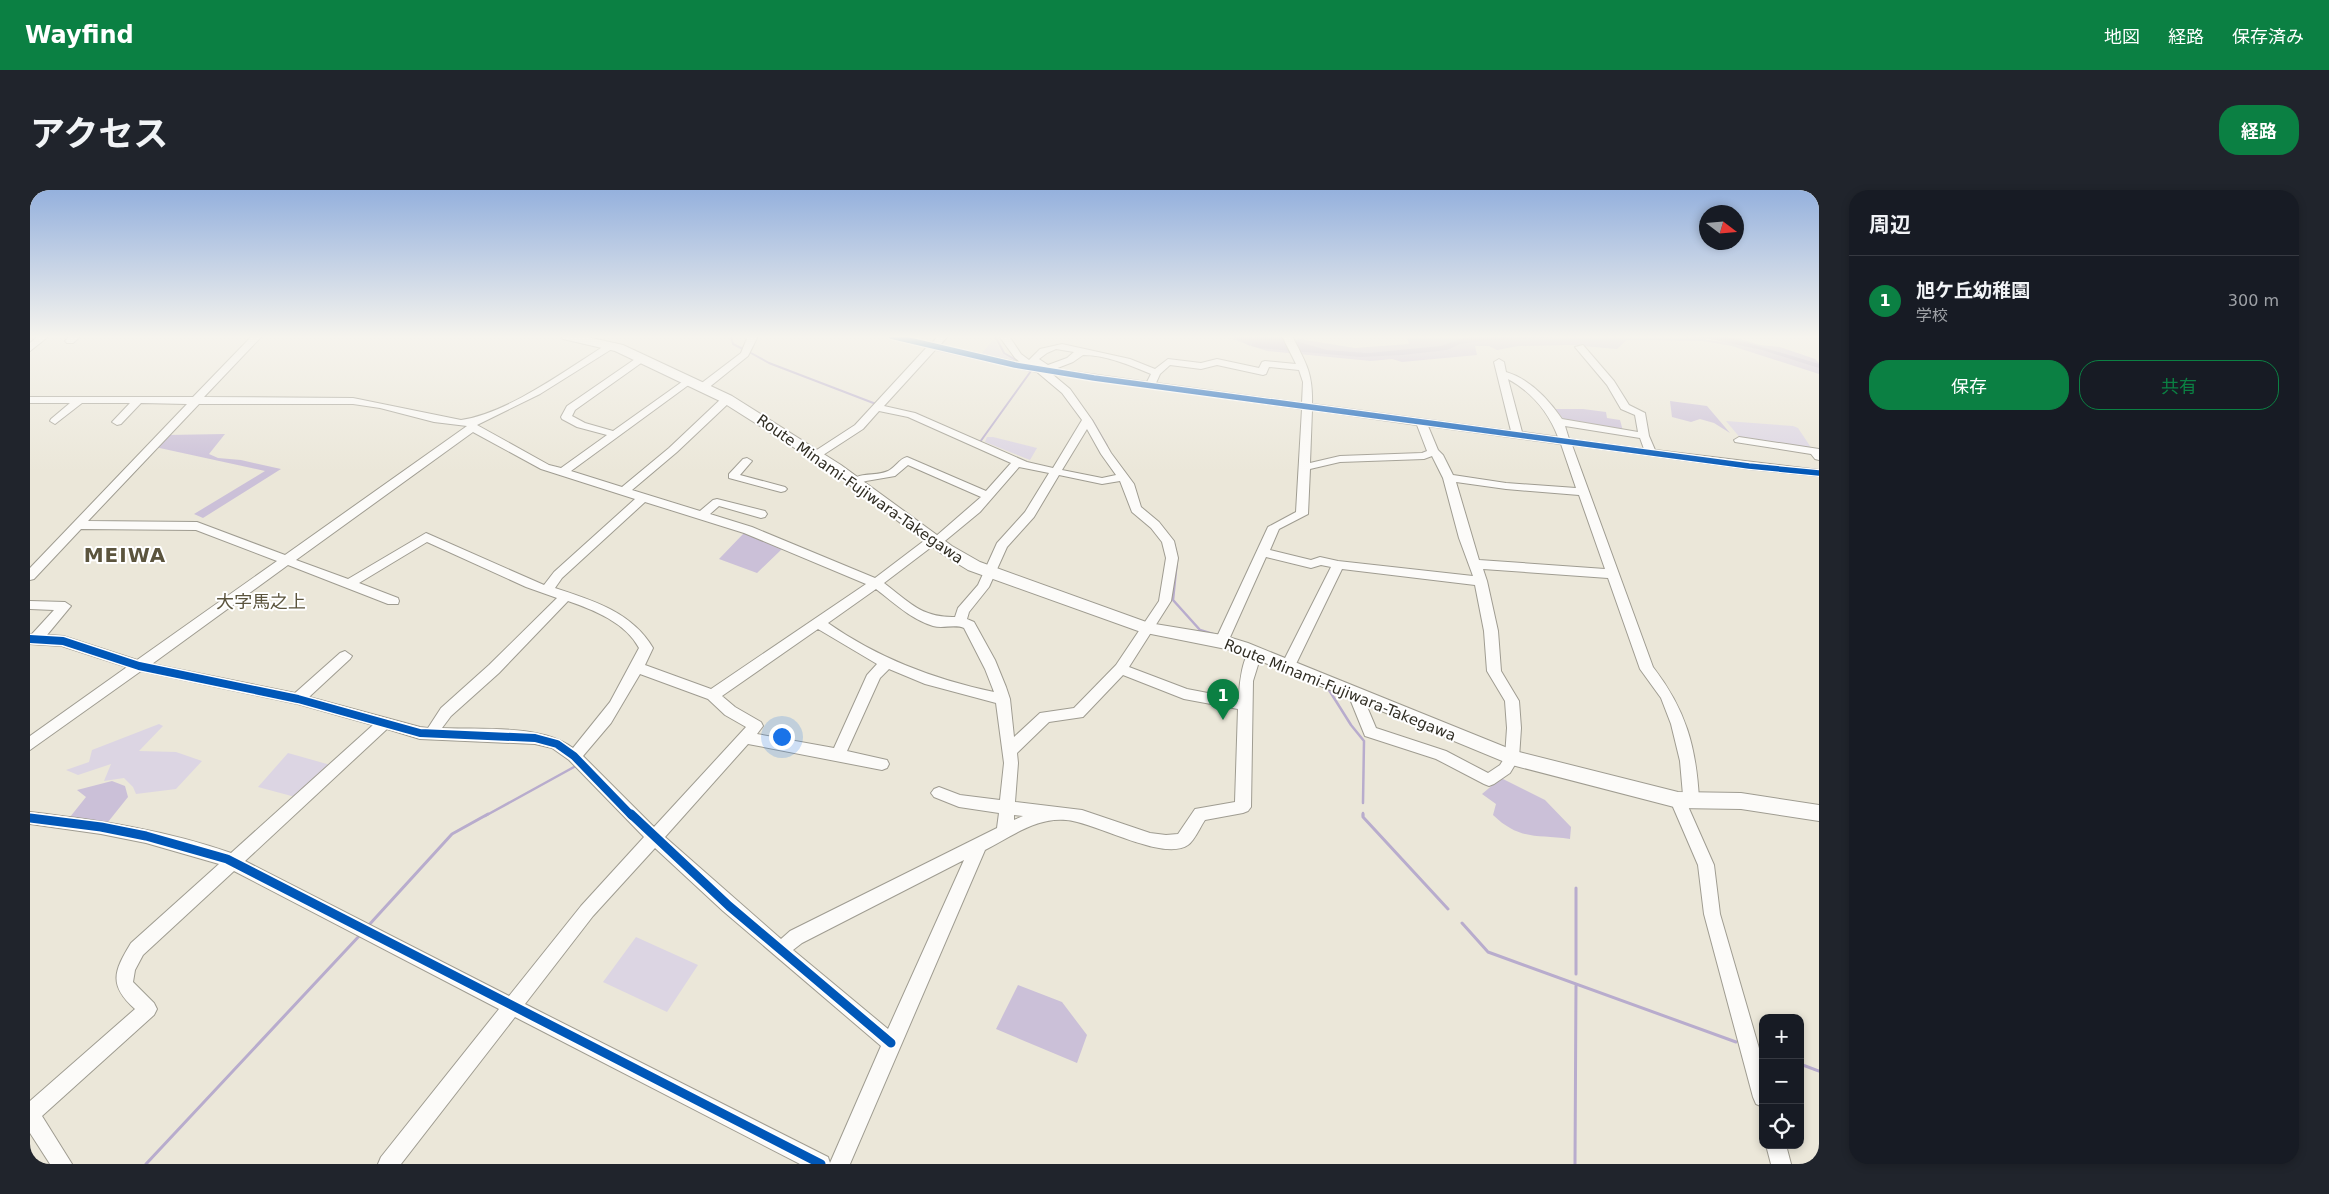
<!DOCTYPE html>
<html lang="ja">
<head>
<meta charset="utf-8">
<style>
	body { margin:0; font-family:"DejaVu Sans","Noto Sans JP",sans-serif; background:#20242c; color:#f1f3f6 }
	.controls { position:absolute; right:15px; bottom:15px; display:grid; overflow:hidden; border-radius:10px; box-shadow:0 2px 8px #0003 }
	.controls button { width:45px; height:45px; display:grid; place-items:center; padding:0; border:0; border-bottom:1px solid #363941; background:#171b24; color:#f1f3f6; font:25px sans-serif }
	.compass { position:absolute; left:1669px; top:15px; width:45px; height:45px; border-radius:50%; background:#171b24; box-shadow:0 2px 8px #0003; rotate:106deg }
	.you { position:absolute; left:751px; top:546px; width:18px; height:18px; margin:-12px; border:4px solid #fff; border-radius:50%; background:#1a73e8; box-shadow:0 0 0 8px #1a73e833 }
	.badge { display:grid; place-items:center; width:32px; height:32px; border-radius:50%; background:#0b8043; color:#fff; font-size:16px; font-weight:700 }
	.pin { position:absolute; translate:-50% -41px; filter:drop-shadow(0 1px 2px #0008) }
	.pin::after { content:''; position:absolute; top:26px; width:18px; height:15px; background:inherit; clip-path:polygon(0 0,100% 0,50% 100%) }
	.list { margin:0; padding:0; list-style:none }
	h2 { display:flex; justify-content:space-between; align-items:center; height:65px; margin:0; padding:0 20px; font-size:21px }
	h2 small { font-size:16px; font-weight:400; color:#9ea1a6 }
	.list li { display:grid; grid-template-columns:32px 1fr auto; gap:15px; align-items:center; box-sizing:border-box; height:90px; padding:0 20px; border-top:1px solid #363941 }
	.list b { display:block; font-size:19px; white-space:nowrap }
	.list p { margin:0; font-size:16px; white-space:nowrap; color:#9ea1a6 }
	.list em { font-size:16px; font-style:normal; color:#9ea1a6 }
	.actions { display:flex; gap:10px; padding:15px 20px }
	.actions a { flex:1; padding:11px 0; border:1px solid #0b8043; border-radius:20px; text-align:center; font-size:18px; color:#0b8043 }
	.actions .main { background:#0b8043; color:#fff }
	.icon { flex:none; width:28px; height:28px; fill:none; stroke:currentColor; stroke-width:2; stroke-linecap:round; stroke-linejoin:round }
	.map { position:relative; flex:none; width:1789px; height:974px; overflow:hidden; border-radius:20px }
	header { display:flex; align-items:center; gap:30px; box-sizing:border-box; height:70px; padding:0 25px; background:#0b8043; color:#fff }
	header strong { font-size:24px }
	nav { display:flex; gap:28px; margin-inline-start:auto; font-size:18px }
	.intro { display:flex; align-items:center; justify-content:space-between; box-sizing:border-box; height:120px; padding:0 30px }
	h1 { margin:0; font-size:35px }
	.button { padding:12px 22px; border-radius:20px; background:#0b8043; color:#fff; font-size:18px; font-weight:700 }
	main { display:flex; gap:30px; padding:0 30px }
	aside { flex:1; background:#171b24; border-radius:20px; box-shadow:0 2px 8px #0003 }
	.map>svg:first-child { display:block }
	.green { fill:#dcd5e3 }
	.forest { fill:#cbc0d8 }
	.water { fill:#b8accd }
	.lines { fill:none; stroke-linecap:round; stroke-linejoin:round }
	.stream-far2 { stroke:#b8accd; stroke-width:2 }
	.stream-far1 { stroke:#b8accd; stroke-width:2.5 }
	.stream { stroke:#b8accd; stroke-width:3 }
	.minor-casing { stroke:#9f9c91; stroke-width:2 }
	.major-casing { stroke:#9f9c91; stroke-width:2 }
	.minor { fill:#fcfbf9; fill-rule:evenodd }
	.major { fill:#fcfbf9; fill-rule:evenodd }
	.cycleway-far2-casing { stroke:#fff; stroke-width:8 }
	.cycleway-far1-casing { stroke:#fff; stroke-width:11 }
	.cycleway-casing { stroke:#fff; stroke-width:12 }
	.cycleway-far2 { stroke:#0057b8; stroke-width:5.5 }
	.cycleway-far1 { stroke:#0057b8; stroke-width:8 }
	.cycleway { stroke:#0057b8; stroke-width:9 }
	.labels { text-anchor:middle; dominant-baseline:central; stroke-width:4; stroke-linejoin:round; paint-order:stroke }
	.street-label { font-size:15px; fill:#312e24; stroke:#fff }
	.quarter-label { font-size:18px; fill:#5b543d; stroke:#fff }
	.district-label { font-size:20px; font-weight:bold; letter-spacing:1px; fill:#5b543d; stroke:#fff }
</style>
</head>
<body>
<header>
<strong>Wayfind</strong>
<nav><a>地図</a><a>経路</a><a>保存済み</a></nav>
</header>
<div class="intro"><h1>アクセス</h1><a class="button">経路</a></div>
<main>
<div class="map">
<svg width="1789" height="974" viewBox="0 0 1789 974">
	<rect width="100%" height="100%" fill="#ebe7d9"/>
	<path class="green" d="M 964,149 L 972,163 L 988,173 L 951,164 Z
		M 1696,231 L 1763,236 L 1768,238 L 1782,259 L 1712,250 Z
		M 957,247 L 963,247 L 1007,258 L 1000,270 L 955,252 Z
		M 129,534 L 133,536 L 109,561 L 146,562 L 172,571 L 146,599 L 106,604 L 103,597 L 94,588 L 74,591 L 81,574 L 48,585 L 36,580 L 59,572 L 62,560 Z
		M 258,563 L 304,576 L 269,608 L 228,597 Z
		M 606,747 L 668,775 L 637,822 L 573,792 Z"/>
	<path class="forest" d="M 1193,146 L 1210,146 L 1234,157 L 1250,157 L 1269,149 L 1325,158 L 1379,154 L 1377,146 L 1651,146 L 1700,153 L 1701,146 L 1730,155 L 1750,157 L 1785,169 L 1789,173 L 1789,184 L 1702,156 L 1673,151 L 1597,150 L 1587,159 L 1542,155 L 1488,156 L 1467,160 L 1459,156 L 1445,156 L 1447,165 L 1372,172 L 1362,169 L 1341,171 L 1237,161 Z
		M 1640,211 L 1677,216 L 1700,243 L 1684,233 L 1670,229 L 1661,232 L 1642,227 Z
		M 1525,219 L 1553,219 L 1576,222 L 1577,228 L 1590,230 L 1593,241 L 1536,232 Z
		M 195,244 L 179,264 L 188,268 L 211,270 L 251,279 L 173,328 L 164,324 L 235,281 L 125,257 L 136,245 Z
		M 714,343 L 752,359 L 727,383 L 689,369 Z
		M 1471,588 L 1515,610 L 1541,637 L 1540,649 C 1507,644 1490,651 1463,625 L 1466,614 L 1452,604 Z
		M 82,591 L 95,596 L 98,607 L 78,632 L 40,627 L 56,607 L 47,600 Z
		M 988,795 L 1032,812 L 1057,845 L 1047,873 L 966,839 Z"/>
	<path class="water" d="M 1201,146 L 1222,146 L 1223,149 L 1224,146 L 1248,146 L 1297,160 L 1338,163 L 1411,156 L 1433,148 L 1449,146 L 1551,146 L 1453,151 L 1430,154 L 1417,160 L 1372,165 L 1330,167 L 1229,158 L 1221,156 L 1223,150 L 1220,156 Z
		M 1637,146 L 1698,147 L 1789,174 L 1789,178 L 1732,160 L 1680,149 Z"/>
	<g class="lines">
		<path class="stream-far2" d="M 701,146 L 703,154 L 713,159
			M 965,146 L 974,163 L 991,173
			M 975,154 L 984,164
			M 906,160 L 1001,181 L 950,252
			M 721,163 L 739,173 L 846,214
			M 1062,230 L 1077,256
			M 1079,261 L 1102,293
			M 1143,351 L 1144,356"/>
		<path class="stream-far1" d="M 1144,354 L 1146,362
			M 1147,370 L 1143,410 L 1170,440 L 1183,444
			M 1299,500 L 1321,535 L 1334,551 L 1333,613
			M 1333,623 L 1333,626
			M 455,626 L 544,577"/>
		<path class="stream" d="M 1333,624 L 1333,627 L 1418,719
			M 1546,698 L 1546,784
			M 1432,733 L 1458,762 L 1706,852
			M 338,736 L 422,644 L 458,624
			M 1727,859 L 1733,861
			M 1770,874 L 1789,881
			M 116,974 L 331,744
			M 1545,974 L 1546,794"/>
		<defs>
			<path id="minor" d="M 8,146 L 19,146 L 0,161 L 0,153 Z
				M 40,146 L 51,146 L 43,153 L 37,153 L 35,151 Z
				M 222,146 L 232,146 L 174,207 L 323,208 L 431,230 C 479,223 537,179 579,153 L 585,153 L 585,157 L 510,204 L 447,235 L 519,275 L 531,278 L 577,245 L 547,237 L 532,229 L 531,227 L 537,216 L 608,167 L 614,167 L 614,171 L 545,220 L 542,226 L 555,233 L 583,241 L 656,189 L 659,188 L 664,191 L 541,281 L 592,297 L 639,258 L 693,207 L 701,207 L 701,211 L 647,262 L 602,300 L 670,321 L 683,310 L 687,309 L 735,321 L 737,324 L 735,327 L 731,328 L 689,316 L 680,324 L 722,337 L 845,388 L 899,347 L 905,347 L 951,307 L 878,275 L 865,286 L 836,291 L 825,295 L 819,292 C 830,281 845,287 858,281 C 865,278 869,269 877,267 L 956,301 L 981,273 L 878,227 L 849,221 L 833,239 L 790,267 L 782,267 L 782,263 L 825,235 L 897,157 L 856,146 L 873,146 L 902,153 L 908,146 L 918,146 L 910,155 L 991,173 L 985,168 L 969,146 L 979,146 L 991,164 L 999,170 L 1010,159 L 1032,154 L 1100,169 L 1125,179 L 1138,169 L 1171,173 L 1187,169 L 1229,178 L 1232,172 L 1235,171 L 1266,174 L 1252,146 L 1262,146 C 1276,173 1283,183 1282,214 L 1481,241 L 1464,172 L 1469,169 L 1474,172 L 1476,182 C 1500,189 1519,210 1532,229 L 1608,242 L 1605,225 L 1591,219 L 1577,195 L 1545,157 L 1553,155 L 1584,191 L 1599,215 L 1615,223 L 1619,246 L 1625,260 L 1789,280 L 1789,286 L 1719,279 L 1542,255 L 1623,477 C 1656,520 1666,556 1669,609 L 1666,613 L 1657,614 L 1684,675 L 1690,724 L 1733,872 L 1733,917 L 1726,914 L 1723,907 L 1674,724 L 1668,675 L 1640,610 L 1643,606 L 1648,604 L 1653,605 L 1650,571 L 1641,534 L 1631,508 L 1610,479 L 1578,388 L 1453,379 L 1457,391 L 1468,441 L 1471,481 L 1489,511 L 1491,538 L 1489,568 L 1480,583 L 1464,594 L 1459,596 L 1454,594 L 1406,569 L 1335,546 L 1318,504 L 1320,500 L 1330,500 L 1346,538 L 1416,561 L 1458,583 L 1470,575 L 1475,567 L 1477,538 L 1475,511 L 1457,481 L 1454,441 L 1445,395 L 1312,379 L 1265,476 L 1263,479 L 1253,479 L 1251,476 L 1301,377 L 1291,375 L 1281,378 L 1236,367 L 1197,454 L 1187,454 L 1185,451 L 1238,337 L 1266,322 L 1272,219 L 1022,184 L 1040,199 L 1062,230 L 1081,263 L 1104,294 L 1111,317 L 1129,332 L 1144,351 L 1148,368 L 1141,411 L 1099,477 L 1157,499 L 1209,509 C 1209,497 1212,461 1225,457 L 1232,462 L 1223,491 L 1221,617 L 1218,621 L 1213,623 L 1175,630 C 1170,637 1165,650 1158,655 C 1133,672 1065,632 1036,630 C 1007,627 980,647 955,660 L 820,974 L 770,974 L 485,827 L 371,974 L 348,974 L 351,967 L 469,819 L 204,681 L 113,765 L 105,780 L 103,792 L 124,813 L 127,819 L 124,825 L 12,926 L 42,974 L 20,974 L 0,943 L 0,911 L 105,819 C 78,795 84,781 101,753 L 189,674 L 116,653 L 71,644 L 0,634 L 0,622 C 68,630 136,640 201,663 L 343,535 L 268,514 L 111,481 L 0,560 L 0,546 L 97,477 L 32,456 L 0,454 L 0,444 L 2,444 L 24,420 L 0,419 L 0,411 L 35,412 L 41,416 L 17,445 L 33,446 L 107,470 L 247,371 L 166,340 L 51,339 L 4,389 L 0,390 L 0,378 L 157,214 L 111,213 L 91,234 L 87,235 L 82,232 L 100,213 L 52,213 L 25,234 L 20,231 L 21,229 L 40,213 L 0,213 L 0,207 L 163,207 ZM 906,159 L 1007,182 L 1032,203 L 1052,230 L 1023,278 L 997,272 L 885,223 L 854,216 ZM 1026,159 L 1044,162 L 1037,168 L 1018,175 L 1009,169 L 1017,163 ZM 1053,165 C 1077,165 1099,175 1121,184 L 1117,192 L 1025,179 L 1043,172 ZM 1140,175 L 1171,179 L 1187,175 L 1233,185 L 1236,184 L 1239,177 L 1269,180 L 1273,192 L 1272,213 L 1126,193 L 1130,184 ZM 1478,189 C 1502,202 1519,223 1528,247 L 1492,242 ZM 169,214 L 323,214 L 350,218 L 404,232 L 437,236 L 255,365 L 167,332 L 58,331 ZM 1282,220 L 1387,235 L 1397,261 L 1392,263 L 1310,266 L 1280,273 ZM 1398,236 L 1531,254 L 1546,298 L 1476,293 L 1423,285 L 1413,265 L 1408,260 ZM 1535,236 L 1610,248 L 1614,259 L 1539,249 ZM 1057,239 L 1071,264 L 1086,285 L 1072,288 L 1032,280 ZM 443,242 L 511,279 L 605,309 L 524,382 L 514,395 L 396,343 L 318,389 L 266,370 ZM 1402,266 L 1413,288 L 1429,348 L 1443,386 L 1308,371 L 1290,367 L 1281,370 L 1240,360 L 1249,339 L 1278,324 L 1280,279 L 1310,272 L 1394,269 ZM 989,277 L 1019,283 L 995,322 L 967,353 L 948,395 L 928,418 L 925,427 C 892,428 879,412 854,393 L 904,355 L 910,355 L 950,322 ZM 1029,285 L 1072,294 L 1090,291 L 1102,322 L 1121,338 L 1132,352 L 1136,368 L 1129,411 L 1086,475 L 1044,518 L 1010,523 L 984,547 L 980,509 L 976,497 L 965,470 L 944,432 L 937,429 L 939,422 L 959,397 L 977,357 L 1004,327 ZM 1426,292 L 1476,299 L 1549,305 L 1575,379 L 1449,370 ZM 615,312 L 714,343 L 836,394 L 681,499 L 615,475 L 623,458 C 602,422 562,410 525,398 L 532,388 ZM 397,352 L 496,397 L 527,408 L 459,475 L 411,518 L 398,538 L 390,537 L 279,507 L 320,469 L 322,466 L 315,461 L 310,463 L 265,503 L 122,474 L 258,375 L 358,414 L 368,414 L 369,411 L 368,408 L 329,393 ZM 846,399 C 864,413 881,429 903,436 C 913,439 924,434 934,438 L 955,479 L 964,502 C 903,489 848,468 798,433 ZM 538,411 C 564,420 596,433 609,458 L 580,512 L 543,558 C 510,534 452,540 412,538 L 421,526 L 469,483 ZM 788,439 L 847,474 L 837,485 L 804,558 L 727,544 L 733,536 L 731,532 L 705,517 L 692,506 ZM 859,479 L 895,494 L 966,513 L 974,573 L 970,610 L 930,605 L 909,597 L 904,599 L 901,603 L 904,607 L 929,617 L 969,623 L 967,638 L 760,741 L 751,749 L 635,647 L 718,554 L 852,580 L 857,578 L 859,574 L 857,570 L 817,561 L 850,488 ZM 610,484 L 678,509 L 695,525 L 716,537 L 624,637 L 553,566 L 581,533 ZM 1093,485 L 1154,509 L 1208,519 L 1205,612 L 1165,619 L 1148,644 L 1136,645 L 1120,643 L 1052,620 L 985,612 L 988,573 L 987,563 L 1019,532 L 1053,527 ZM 357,539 L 390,549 L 505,554 L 522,558 L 539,570 L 614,647 L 551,716 L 479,806 L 215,671 ZM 984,625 L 993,626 L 984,630 ZM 625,658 L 693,721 L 851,856 L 800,973 L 798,967 L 495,814 L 563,726 ZM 934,670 L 858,839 L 763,760 L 772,753 Z
				M 718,146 L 728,146 L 718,166 L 677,199 L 669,199 L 669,195 L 711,163 Z
				M 1709,247 L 1789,259 L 1789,270 L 1785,269 L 1781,264 L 1705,252 L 1704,250 Z
				M 717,268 L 722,271 L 710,285 L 755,297 L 757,299 L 755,301 L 751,302 L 699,288 L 699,284 L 713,269 Z
				M 1736,955 L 1756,955 L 1761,974 L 1741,974 Z"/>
			<path id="major" d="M 531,146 L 553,146 L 593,155 L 702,206 L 811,275 L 922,356 L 950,372 L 1119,433 L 1192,445 L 1218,453 L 1485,561 L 1648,602 L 1711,603 L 1789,615 L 1789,631 L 1711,619 L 1648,618 L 1482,575 L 1206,461 L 1111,442 L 938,380 L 912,364 L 801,281 L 692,212 L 585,161 L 533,149 Z"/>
		</defs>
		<use href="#minor" class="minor-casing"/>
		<use href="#major" class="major-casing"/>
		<use href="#minor" class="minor"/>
		<use href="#major" class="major"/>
		<defs>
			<path id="cycleway-far2" d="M 861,146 L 985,175 L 1064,188 L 1719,276 L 1789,283"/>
			<path id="cycleway-far1" d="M 0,449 L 33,451 L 109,476 L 268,509 L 390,543 L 505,548 L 527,554 L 544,566 L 602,626"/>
			<path id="cycleway" d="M 601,624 L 699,716 L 861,853
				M 0,628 L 71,637 L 116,646 L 197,669 L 791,974"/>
		</defs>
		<use href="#cycleway-far2" class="cycleway-far2-casing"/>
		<use href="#cycleway-far1" class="cycleway-far1-casing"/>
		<use href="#cycleway" class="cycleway-casing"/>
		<use href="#cycleway-far2" class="cycleway-far2"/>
		<use href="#cycleway-far1" class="cycleway-far1"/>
		<use href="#cycleway" class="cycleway"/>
	</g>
	<linearGradient id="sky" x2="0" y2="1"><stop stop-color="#95b1dd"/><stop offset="0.52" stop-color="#f6f4ee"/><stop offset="1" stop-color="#f6f4ee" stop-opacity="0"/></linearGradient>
	<rect width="1789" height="282" fill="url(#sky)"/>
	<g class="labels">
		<g class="street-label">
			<text transform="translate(830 299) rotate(35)">Route Minami-Fujiwara-Takegawa</text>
			<text transform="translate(1310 500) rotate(22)">Route Minami-Fujiwara-Takegawa</text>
		</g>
		<g class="quarter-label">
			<text x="231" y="411">大字馬之上</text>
		</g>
		<g class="district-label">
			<text x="95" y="365">MEIWA</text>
		</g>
	</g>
</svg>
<div class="controls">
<button>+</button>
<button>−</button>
<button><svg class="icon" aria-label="locate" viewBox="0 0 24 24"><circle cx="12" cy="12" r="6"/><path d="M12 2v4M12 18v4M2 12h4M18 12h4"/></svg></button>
</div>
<svg class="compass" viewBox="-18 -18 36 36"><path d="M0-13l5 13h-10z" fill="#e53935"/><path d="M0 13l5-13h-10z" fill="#9ea1a6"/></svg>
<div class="you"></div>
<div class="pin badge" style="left:1193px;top:530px">1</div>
</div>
<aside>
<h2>周辺<small></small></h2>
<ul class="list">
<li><span class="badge">1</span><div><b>旭ケ丘幼稚園</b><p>学校</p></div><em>300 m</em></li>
</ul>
<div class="actions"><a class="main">保存</a><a>共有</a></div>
</aside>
</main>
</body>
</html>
